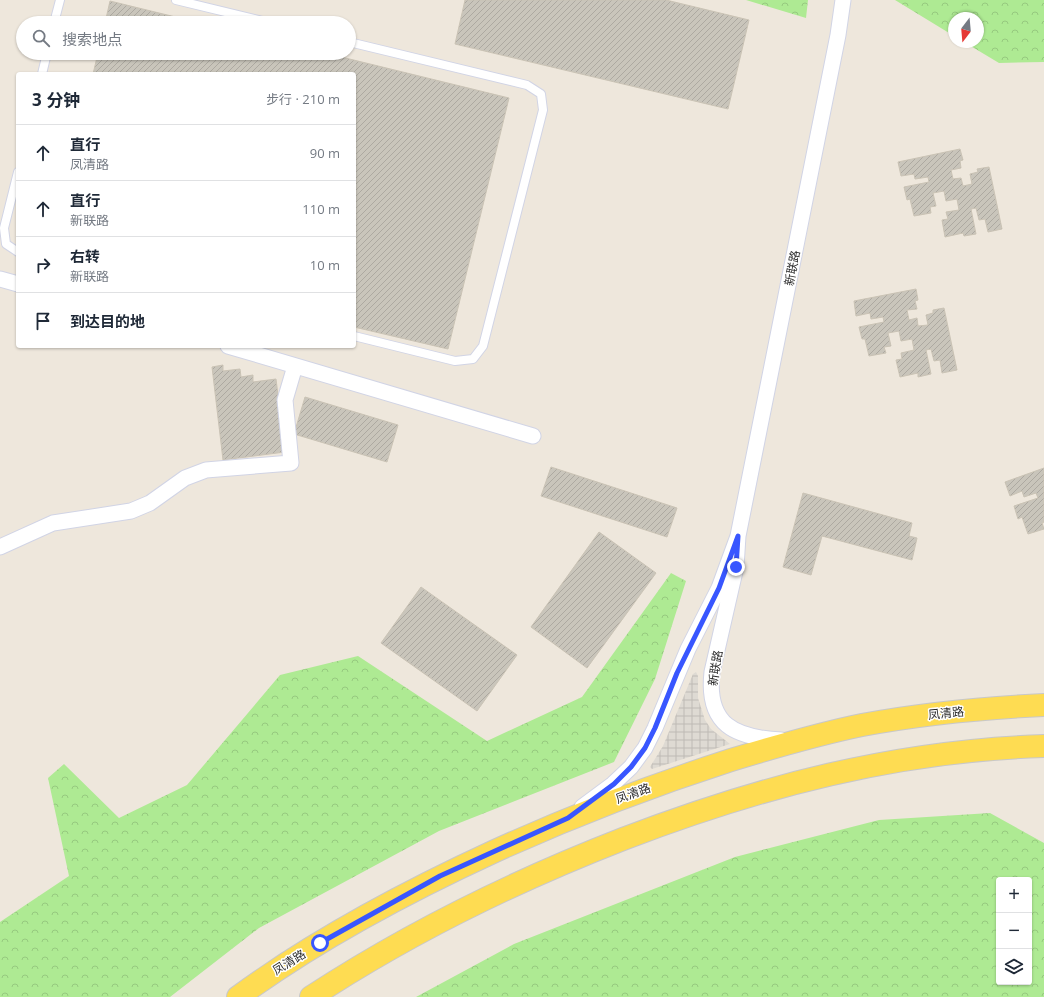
<!DOCTYPE html>
<html lang="zh">
<head>
<meta charset="utf-8">
<style>
	body { margin:0; font-family:"Open Sans","Noto Sans SC",sans-serif; background:#f6f6f7; color:#1f2937 }
	.controls { position:absolute; right:12px; bottom:12px; display:grid; overflow:hidden; border-radius:4px; box-shadow:0 1px 3px #0004 }
	.controls button { width:36px; height:36px; display:grid; place-items:center; padding:0; border:0; border-bottom:1px solid #e0e1e3; background:#fff; color:#1f2937; font:20px sans-serif }
	.compass { position:absolute; left:948px; top:12px; width:36px; height:36px; border-radius:50%; background:#fff; box-shadow:0 1px 3px #0004; rotate:196deg }
	.stop { position:absolute; width:12px; height:12px; margin:-9px; border:3px solid #3856ff; border-radius:50%; background:#fff }
	.stop.end { background:#3856ff; border-color:#fff; box-shadow:0 1px 4px #0008 }
	.list { margin:0; padding:0; list-style:none }
	h2 { display:flex; justify-content:space-between; align-items:center; height:52px; margin:0; padding:0 16px; font-size:17px }
	h2 small { font-size:13px; font-weight:400; color:#747a83 }
	.list li { display:grid; grid-template-columns:26px 1fr auto; gap:12px; align-items:center; box-sizing:border-box; height:56px; padding:0 16px; border-top:1px solid #e0e1e3 }
	.list b { display:block; font-size:15px; white-space:nowrap }
	.list p { margin:0; font-size:13px; white-space:nowrap; color:#747a83 }
	.list em { font-size:13px; font-style:normal; color:#747a83 }
	.icon { flex:none; width:22px; height:22px; fill:none; stroke:currentColor; stroke-width:2; stroke-linecap:round; stroke-linejoin:round }
	.map { position:relative; flex:none; width:1044px; height:997px; overflow:hidden }
	.search { position:absolute; background:#fff; box-shadow:0 1px 3px #0004; left:16px; top:16px; width:340px; height:44px; display:flex; align-items:center; gap:10px; box-sizing:border-box; padding:0 14px; border-radius:22px; color:#747a83; font-size:15px }
	.panel { position:absolute; background:#fff; box-shadow:0 1px 3px #0004; left:16px; top:72px; width:340px; height:276px; border-radius:4px }
	.map>svg:first-child { display:block }
	.forest { fill:url(#forest-crowns); fill-rule:evenodd }
	.plaza { fill:url(#plaza-grid) }
	.building { fill:url(#building-hatch); stroke:#cac3b5 }
	.lines { fill:none; stroke-linecap:round; stroke-linejoin:round }
	.service-casing { stroke:#d1d4e5; stroke-width:10 }
	.minor-casing { stroke:#d1d4e5; stroke-width:17 }
	.primary-casing { stroke:#c8c8c8; stroke-width:24 }
	.service { stroke:#fff; stroke-width:8 }
	.minor { stroke:#fff; stroke-width:15 }
	.primary { stroke:#fedc52; stroke-width:22 }
	.route { stroke:#3856ff; stroke-width:5 }
	.labels { text-anchor:middle; dominant-baseline:central; stroke-width:3; stroke-linejoin:round; paint-order:stroke }
	.street-label { font-size:12px; fill:#2b2b2b; stroke:#fff }
</style>
</head>
<body>
<div class="map">
<svg width="1044" height="997" viewBox="0 0 1044 997">
	<defs>
		<pattern id="forest-crowns" width="20" height="18" patternUnits="userSpaceOnUse"><rect width="20" height="18" fill="#aeea93"/><path d="M2 6a3 3 0 1 1 6 0M12 15a3 3 0 1 1 6 0" fill="none" stroke="#96c97f"/></pattern>
		<pattern id="plaza-grid" width="8" height="8" patternUnits="userSpaceOnUse"><rect width="8" height="8" fill="#dedad3"/><path d="M0 4h8M4 0v8" fill="none" stroke="#bfbbb5"/></pattern>
		<pattern id="building-hatch" width="6" height="6" patternUnits="userSpaceOnUse"><rect width="6" height="6" fill="#c9c5bb"/><path d="M-1 1l2-2M0 6l6-6M5 7l2-2" fill="none" stroke="#ada9a1"/></pattern>
	</defs>
	<rect width="100%" height="100%" fill="#eee7dc"/>
	<path class="forest" d="M 746,0 L 808,0 L 806,18 Z
		M 895,0 L 1044,0 L 1044,62 L 999,63 L 964,42 L 978,42 L 978,18 L 954,18 L 954,36 Z
		M 671,573 L 686,581 L 655,679 L 614,762 L 439,831 L 259,928 L 170,997 L 0,997 L 0,922 L 69,876 L 48,778 L 64,764 L 119,818 L 187,785 L 280,675 L 358,656 L 487,741 L 582,697 Z
		M 990,813 L 1044,843 L 1044,997 L 416,997 L 514,944 L 735,857 L 879,820 ZM 999,880 L 1029,880 L 1029,982 L 999,982 Z"/>
	<path class="plaza" d="M 696,672 L 698,676 L 698,698 L 705,720 L 711,729 L 730,744 L 652,769 L 650,767 L 663,746 L 693,674 Z"/>
	<path class="building" d="M 465,0 L 666,0 L 749,20 L 728,109 L 455,44 Z
		M 110,1 L 200,23 L 105,23 Z
		M 98,53 L 325,53 L 509,98 L 448,349 L 354,327 L 354,74 L 93,74 Z
		M 960,149 L 963,160 L 960,161 L 961,168 L 951,170 L 953,179 L 961,178 L 963,186 L 972,184 L 970,174 L 978,172 L 977,169 L 989,167 L 1002,229 L 988,232 L 985,219 L 979,220 L 976,208 L 971,209 L 976,234 L 964,236 L 963,233 L 945,237 L 942,220 L 948,219 L 946,212 L 959,210 L 957,199 L 946,201 L 944,191 L 933,193 L 936,206 L 930,207 L 931,213 L 914,216 L 910,199 L 907,200 L 904,187 L 929,182 L 928,177 L 915,179 L 914,174 L 901,176 L 898,162 Z
		M 916,289 L 918,300 L 915,301 L 917,309 L 907,310 L 909,320 L 917,318 L 918,326 L 928,325 L 926,315 L 933,313 L 933,310 L 944,308 L 957,370 L 942,373 L 940,360 L 934,361 L 931,349 L 926,350 L 931,374 L 918,377 L 918,373 L 900,377 L 896,360 L 902,359 L 901,353 L 914,350 L 912,339 L 901,341 L 899,331 L 888,333 L 891,346 L 884,347 L 886,353 L 869,356 L 865,339 L 862,339 L 859,327 L 884,322 L 883,317 L 871,319 L 870,313 L 856,316 L 854,301 Z
		M 223,365 L 223,371 L 240,369 L 241,377 L 253,375 L 253,382 L 276,379 L 285,452 L 223,460 L 212,367 Z
		M 305,397 L 398,425 L 387,462 L 294,434 Z
		M 551,467 L 677,508 L 667,537 L 541,496 Z
		M 1044,468 L 1044,522 L 1042,523 L 1044,529 L 1028,534 L 1022,517 L 1018,519 L 1014,506 L 1038,498 L 1036,493 L 1024,497 L 1022,491 L 1010,496 L 1005,482 Z
		M 803,493 L 912,523 L 909,536 L 917,538 L 912,560 L 822,536 L 811,575 L 783,567 Z
		M 599,532 L 656,573 L 587,668 L 531,627 Z
		M 421,587 L 517,655 L 477,711 L 381,643 Z"/>
	<g class="lines">
		<defs>
			<path id="service" d="M 176,0 L 271,23
				M 54,23 L 60,0
				M 349,42 L 527,85 L 541,94 L 543,110 L 483,346 L 473,359 L 455,361 L 354,336
				M 42,74 L 47,53
				M 18,172 L 4,228 L 6,244 L 18,252"/>
			<path id="minor" d="M 0,279 L 18,284
				M 228,346 L 533,436
				M 738,536 L 838,35 L 843,0
				M 0,547 L 53,523 L 131,511 L 150,503 L 185,478 L 206,470 L 291,463 L 285,400 L 295,366
				M 582,807 L 613,784 L 631,767 L 645,748 L 655,728 L 688,649 L 719,588 L 738,536 L 736,567 L 712,672 C 706,725 735,738 782,740"/>
			<path id="primary" d="M 238,997 C 317,939 406,892 495,851 C 572,816 650,786 731,760 C 774,747 818,734 862,725 C 921,714 983,708 1044,705
				M 311,997 C 409,933 515,881 623,839 C 762,786 895,751 1044,746"/>
		</defs>
		<use href="#service" class="service-casing"/>
		<use href="#minor" class="minor-casing"/>
		<use href="#primary" class="primary-casing"/>
		<use href="#service" class="service"/>
		<use href="#minor" class="minor"/>
		<use href="#primary" class="primary"/>
	</g>
	<g class="lines">
		<path class="route" d="M 320,943 L 440,876 L 568,818 L 614,784 L 631,767 L 645,748 L 655,728 L 677,673 L 719,588 L 738,536 L 736,567"/>
	</g>
	<g class="labels">
		<g class="street-label">
			<text transform="translate(792 268) rotate(-79)">新联路</text>
			<text transform="translate(715 668) rotate(-81)">新联路</text>
			<text transform="translate(946 713) rotate(-6)">凤清路</text>
			<text transform="translate(633 793) rotate(-20)">凤清路</text>
			<text transform="translate(289 962) rotate(-32)">凤清路</text>
		</g>
	</g>
</svg>
<div class="controls">
<button>+</button>
<button>−</button>
<button><svg class="icon" aria-label="layers" viewBox="0 0 24 24"><path d="M12 4l9 5-9 5-9-5zM3 14l9 5 9-5"/></svg></button>
</div>
<svg class="compass" viewBox="-18 -18 36 36"><path d="M0-13l5 13h-10z" fill="#e53935"/><path d="M0 13l5-13h-10z" fill="#747a83"/></svg>
<div class="stop" style="left:320px;top:943px"></div>
<div class="stop end" style="left:736px;top:567px"></div>
<div class="search"><svg class="icon" aria-label="search" viewBox="0 0 24 24"><circle cx="10" cy="10" r="6"/><path d="M15 15l6 6"/></svg>搜索地点</div>
<section class="panel">
<h2>3 分钟<small>步行 · 210 m</small></h2>
<ul class="list">
<li><svg class="icon" aria-label="ahead" viewBox="0 0 24 24"><path d="M12 20V5M6 11l6-6 6 6"/></svg><div><b>直行</b><p>凤清路</p></div><em>90 m</em></li>
<li><svg class="icon" aria-label="ahead" viewBox="0 0 24 24"><path d="M12 20V5M6 11l6-6 6 6"/></svg><div><b>直行</b><p>新联路</p></div><em>110 m</em></li>
<li><svg class="icon" aria-label="right" viewBox="0 0 24 24"><path d="M7 20v-9h11M14 6l5 5-5 5"/></svg><div><b>右转</b><p>新联路</p></div><em>10 m</em></li>
<li><svg class="icon" aria-label="arrive" viewBox="0 0 24 24"><path d="M6 21V4h12l-3 4 3 4H6"/></svg><div><b>到达目的地</b></div></li>
</ul>
</section>
</div>
</body>
</html>
